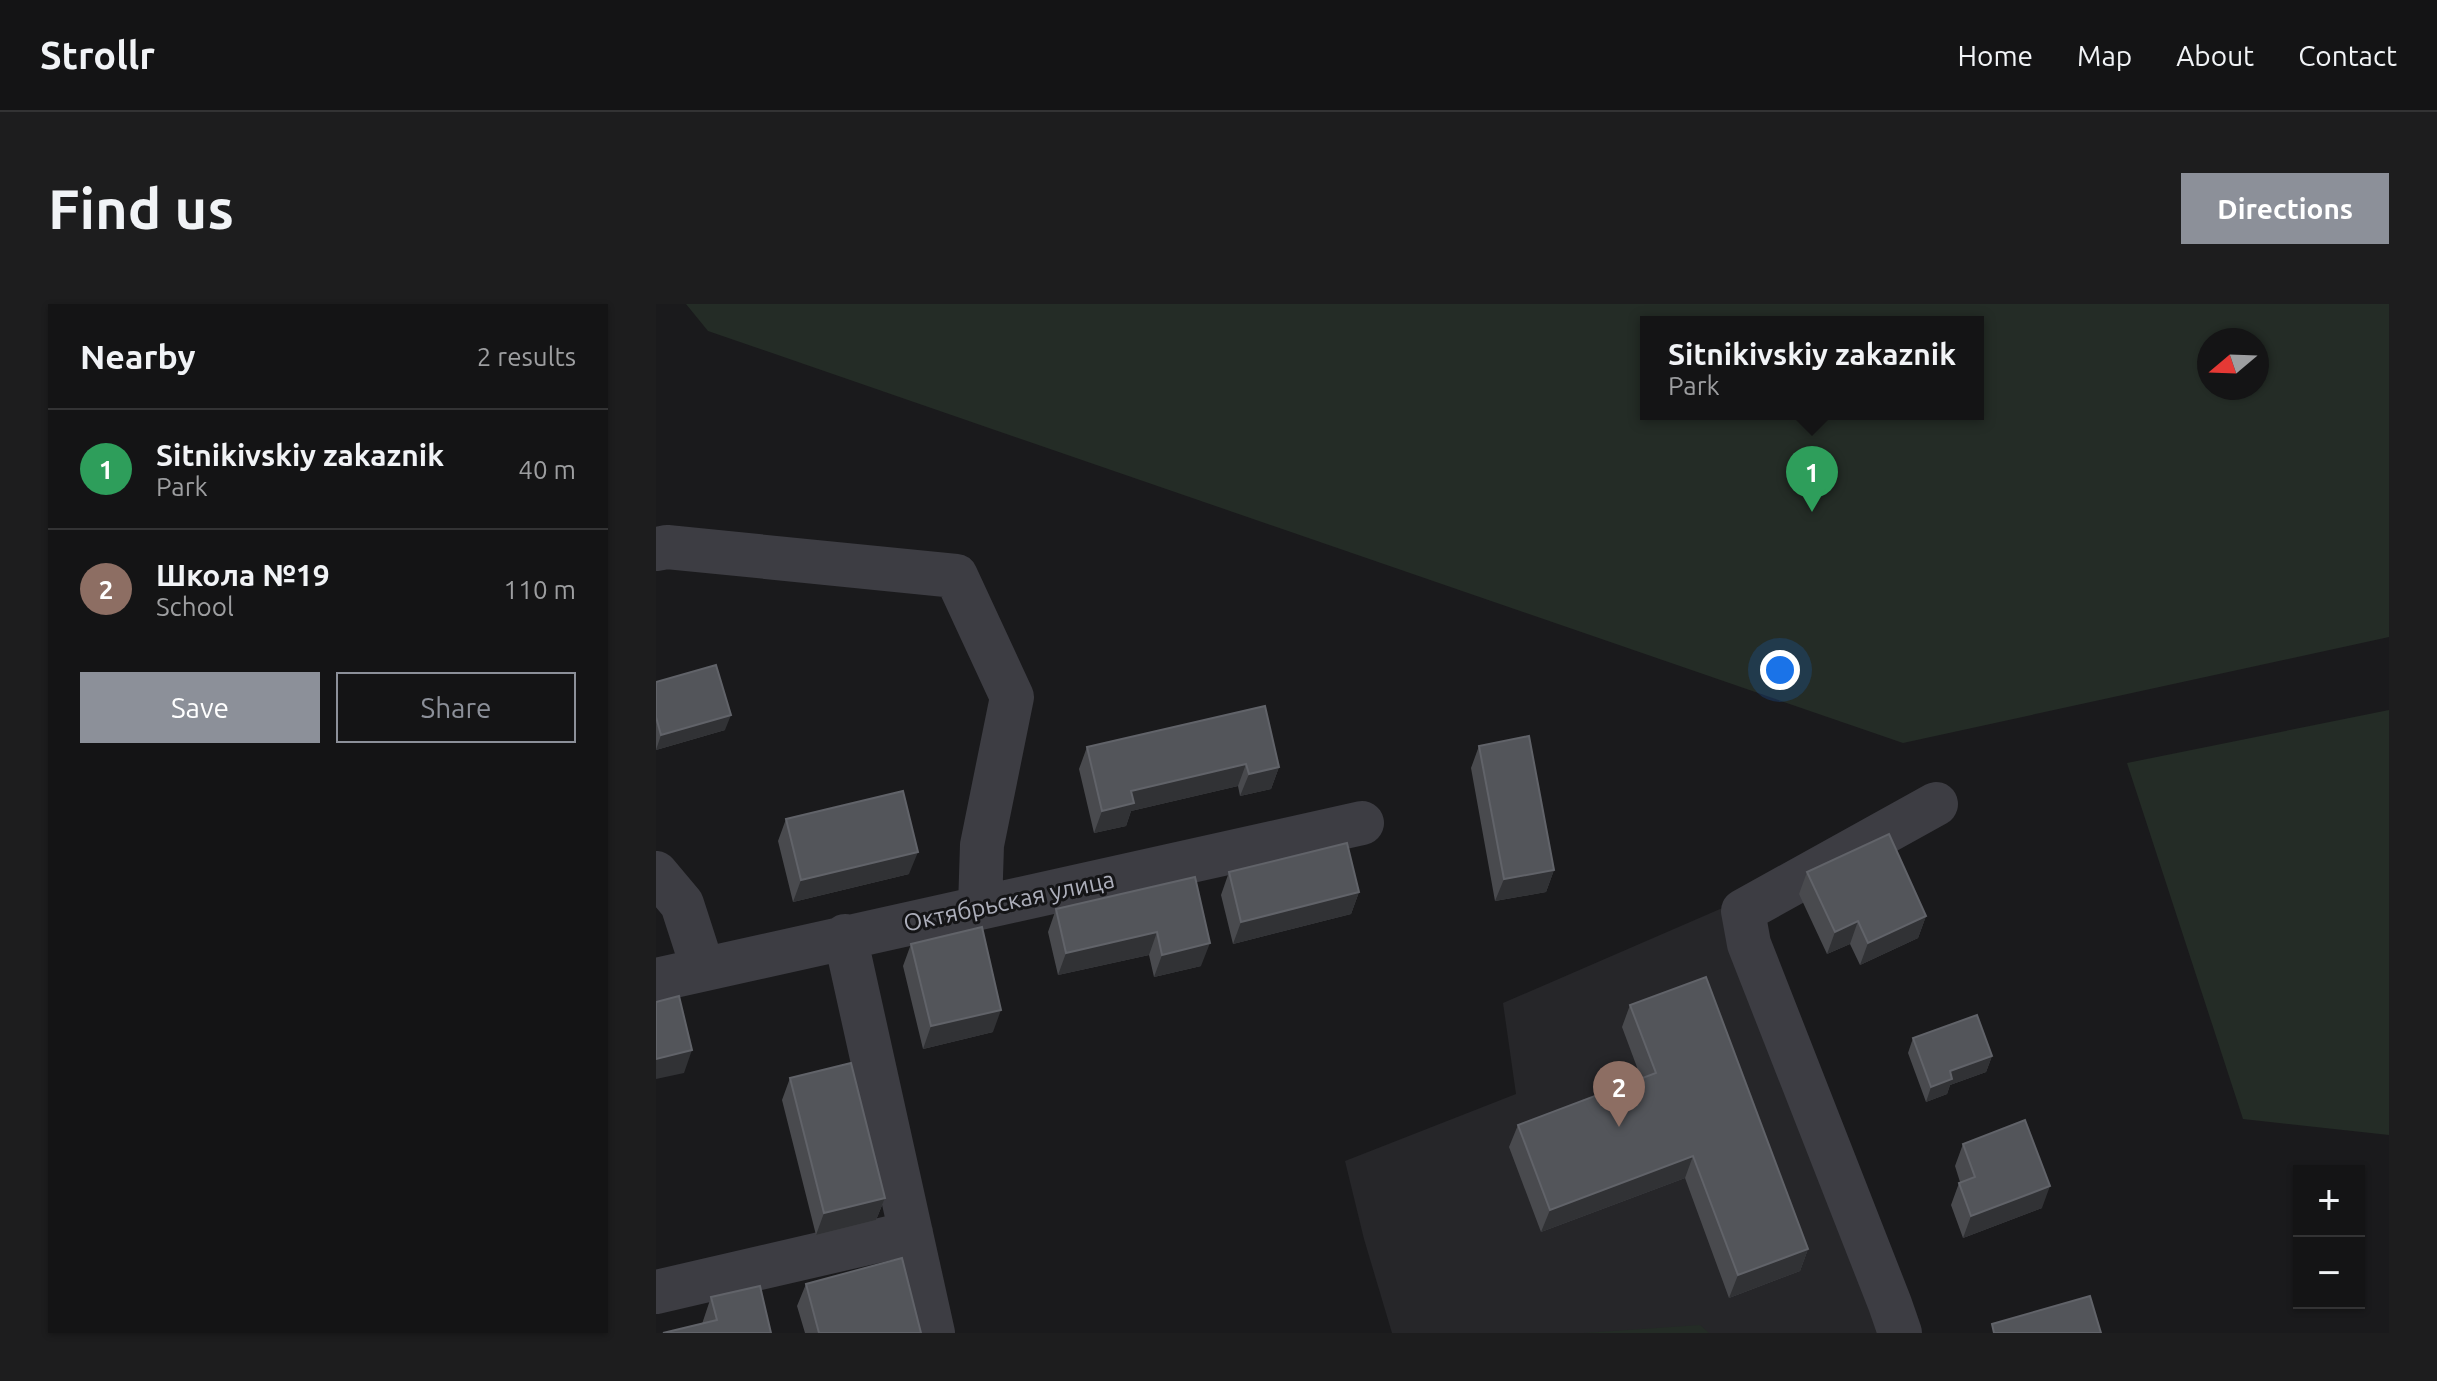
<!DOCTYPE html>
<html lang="en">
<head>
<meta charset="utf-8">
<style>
	body { margin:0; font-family:Ubuntu,sans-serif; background:#1d1d1e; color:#f1f3f6 }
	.controls { position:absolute; right:24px; bottom:24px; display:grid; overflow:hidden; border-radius:0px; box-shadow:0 2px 6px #0004 }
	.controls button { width:72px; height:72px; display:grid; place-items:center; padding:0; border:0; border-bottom:2px solid #333334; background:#141415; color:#f1f3f6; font:40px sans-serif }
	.compass { position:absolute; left:1541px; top:24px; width:72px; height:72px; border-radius:50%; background:#141415; box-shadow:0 2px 6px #0004; rotate:251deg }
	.you { position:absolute; left:1124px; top:366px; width:28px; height:28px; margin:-20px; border:6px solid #fff; border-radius:50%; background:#1a73e8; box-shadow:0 0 0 12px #1a73e833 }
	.badge { display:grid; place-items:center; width:52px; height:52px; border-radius:50%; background:#8c9099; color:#fff; font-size:26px; font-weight:700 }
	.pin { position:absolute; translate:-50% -66px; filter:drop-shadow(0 2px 4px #0008) }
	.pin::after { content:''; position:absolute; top:42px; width:28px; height:24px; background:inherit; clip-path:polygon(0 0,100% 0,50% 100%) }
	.popup { position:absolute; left:984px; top:12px; width:344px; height:104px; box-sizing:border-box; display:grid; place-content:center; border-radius:0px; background:#141415; filter:drop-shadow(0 2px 6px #0005); font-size:26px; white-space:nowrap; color:#9d9ea0 }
	.popup b { font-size:30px; color:#f1f3f6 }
	.popup::after { content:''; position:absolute; left:50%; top:100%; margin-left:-16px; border:16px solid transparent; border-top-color:#141415 }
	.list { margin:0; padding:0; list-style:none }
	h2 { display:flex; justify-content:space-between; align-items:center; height:104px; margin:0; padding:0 32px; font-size:34px }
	h2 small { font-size:26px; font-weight:400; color:#9d9ea0 }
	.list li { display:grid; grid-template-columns:52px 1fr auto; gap:24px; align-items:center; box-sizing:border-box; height:120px; padding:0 32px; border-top:2px solid #333334 }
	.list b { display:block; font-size:30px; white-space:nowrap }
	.list p { margin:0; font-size:26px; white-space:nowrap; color:#9d9ea0 }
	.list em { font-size:26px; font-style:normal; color:#9d9ea0 }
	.actions { display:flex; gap:16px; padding:24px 32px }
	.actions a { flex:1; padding:18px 0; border:2px solid #8c9099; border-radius:0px; text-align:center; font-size:28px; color:#8c9099 }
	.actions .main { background:#8c9099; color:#fff }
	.map { position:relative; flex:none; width:1733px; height:1029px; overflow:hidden; border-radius:0px }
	header { display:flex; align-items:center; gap:48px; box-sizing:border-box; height:112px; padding:0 40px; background:#141415; border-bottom:2px solid #333334 }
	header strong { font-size:38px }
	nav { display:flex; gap:44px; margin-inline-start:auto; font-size:28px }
	.intro { display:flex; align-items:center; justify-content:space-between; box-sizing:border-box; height:192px; padding:0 48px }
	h1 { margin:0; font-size:56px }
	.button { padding:20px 36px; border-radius:0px; background:#8c9099; color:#fff; font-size:28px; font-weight:700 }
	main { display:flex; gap:48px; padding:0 48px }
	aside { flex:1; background:#141415; border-radius:0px; box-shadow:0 2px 6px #0004 }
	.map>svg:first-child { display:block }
	.built { fill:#262629 }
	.green { fill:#242c26; fill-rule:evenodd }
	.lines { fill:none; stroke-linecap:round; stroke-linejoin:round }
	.minor { stroke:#3d3d43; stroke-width:44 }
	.wall { fill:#494a4e }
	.shaded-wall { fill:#313235 }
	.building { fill:#53555a; stroke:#616369; stroke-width:2 }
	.labels { text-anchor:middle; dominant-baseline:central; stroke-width:6; stroke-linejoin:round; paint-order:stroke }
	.street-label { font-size:24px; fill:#adafbb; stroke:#151517 }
</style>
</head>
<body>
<header>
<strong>Strollr</strong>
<nav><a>Home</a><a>Map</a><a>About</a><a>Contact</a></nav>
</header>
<div class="intro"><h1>Find us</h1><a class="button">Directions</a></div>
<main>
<aside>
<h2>Nearby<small>2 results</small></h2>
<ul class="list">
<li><span class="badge" style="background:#2e9e5b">1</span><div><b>Sitnikivskiy zakaznik</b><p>Park</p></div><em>40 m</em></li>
<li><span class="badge" style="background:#8d6e63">2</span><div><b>Школа №19</b><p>School</p></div><em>110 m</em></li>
</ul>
<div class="actions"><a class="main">Save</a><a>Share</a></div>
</aside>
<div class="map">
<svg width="1733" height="1029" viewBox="0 0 1733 1029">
	<rect width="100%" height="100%" fill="#1a1a1c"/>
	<path class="built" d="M 1071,602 L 1225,1029 L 736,1029 L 708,935 L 689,857 L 860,790 L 847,699 Z"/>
	<path class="green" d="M 30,0 L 1733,0 L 1733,333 L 1247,439 L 52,27 ZM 1322,18 L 1322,110 L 990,110 L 990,18 ZM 1601,36 L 1601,84 L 1553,84 L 1553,36 Z
		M 1733,406 L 1733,831 L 1587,815 L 1471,459 Z
		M 1044,1021 L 1053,1029 L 928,1029 Z"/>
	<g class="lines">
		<path class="minor" d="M 0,245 L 11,243 L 300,272 L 356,393 L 326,541 L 324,603
			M 0,569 L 26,600 L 47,665
			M 189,632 L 277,1029
			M 0,676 L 706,519
			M 0,988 L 255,929
			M 1244,1029 L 1234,1000 L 1093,640 L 1087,607 L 1280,500"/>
	</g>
	<path class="wall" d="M 0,378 L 69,426 L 0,446 Z
		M 823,442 L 898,566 L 890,588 L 839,597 L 815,464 Z
		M 431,443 L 623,463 L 615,485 L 584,492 L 582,482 L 475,507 L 470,522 L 438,529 L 423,465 Z
		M 130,515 L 253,570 L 137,598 L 122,537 Z
		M 573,568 L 703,588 L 695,610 L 577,640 L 565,591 Z
		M 1151,568 L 1270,612 L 1262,634 L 1204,661 L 1194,640 L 1171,650 L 1143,590 Z
		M 539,573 L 545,662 L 498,673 L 493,651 L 402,671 L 392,628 L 400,605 Z
		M 255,640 L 337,728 L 267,745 L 247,662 Z
		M 974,701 L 1152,945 L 1144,967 L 1073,994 L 1029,874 L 885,928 L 853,843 L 862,821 L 985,774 L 966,723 Z
		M 1257,734 L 1336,752 L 1330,768 L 1294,781 L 1291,790 L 1270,798 L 1252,749 Z
		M 134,774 L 229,894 L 220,916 L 160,931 L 126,796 Z
		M 1307,840 L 1386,904 L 1307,934 L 1295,901 L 1303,879 L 1304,878 L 1299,862 Z
		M 150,980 L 265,1029 L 149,1029 L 141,1002 Z
		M 55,993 L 115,1029 L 46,1020 Z"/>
	<path class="shaded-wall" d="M 75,411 L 69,426 L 0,446 L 5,431 Z
		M 590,460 L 582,482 L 475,507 L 470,522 L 438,529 L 446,507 L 475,487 Z
		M 623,463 L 615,485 L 584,492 L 593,470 Z
		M 262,548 L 253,570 L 137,598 L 145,576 Z
		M 898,566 L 890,588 L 839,597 L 848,575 Z
		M 703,588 L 695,610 L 577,640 L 585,618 Z
		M 1270,612 L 1262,634 L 1204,661 L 1212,639 Z
		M 1202,617 L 1194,640 L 1171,650 L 1179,628 Z
		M 501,628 L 493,651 L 402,671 L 410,649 Z
		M 554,639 L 545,662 L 498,673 L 506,651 Z
		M 345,706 L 337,728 L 267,745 L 275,722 Z
		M 36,746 L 28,769 L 0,775 L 0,755 Z
		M 1336,752 L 1330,768 L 1294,781 L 1291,790 L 1270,798 L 1275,783 L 1294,767 Z
		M 1037,852 L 1029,874 L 885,928 L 894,906 Z
		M 1394,882 L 1386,904 L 1307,934 L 1315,912 Z
		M 229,894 L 220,916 L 160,931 L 168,909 Z
		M 1152,945 L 1144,967 L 1073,994 L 1082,971 Z"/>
	<path class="building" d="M 60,361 L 75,411 L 5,431 L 0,413 L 0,378 Z
		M 609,402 L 623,463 L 593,470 L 590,460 L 475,487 L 478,499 L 446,507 L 431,443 Z
		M 873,432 L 898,566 L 848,575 L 823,442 Z
		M 247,487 L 262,548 L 145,576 L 130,515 Z
		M 1233,530 L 1270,612 L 1212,639 L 1202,617 L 1179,628 L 1151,568 Z
		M 691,539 L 703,588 L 585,618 L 573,568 Z
		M 539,573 L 554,639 L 506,651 L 501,628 L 410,649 L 400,605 Z
		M 326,623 L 345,706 L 275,722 L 255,640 Z
		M 1050,673 L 1152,945 L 1082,971 L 1037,852 L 894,906 L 862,821 L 1000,769 L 974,701 Z
		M 23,692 L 36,746 L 0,755 L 0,698 Z
		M 1321,711 L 1336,752 L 1294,767 L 1296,775 L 1275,783 L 1257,734 Z
		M 195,759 L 229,894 L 168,909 L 134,774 Z
		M 1369,816 L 1394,882 L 1315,912 L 1303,879 L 1319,873 L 1307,840 Z
		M 246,954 L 265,1029 L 163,1029 L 150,980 Z
		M 104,982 L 115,1029 L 7,1029 L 61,1016 L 55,993 Z
		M 1434,992 L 1445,1029 L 1338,1029 L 1336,1020 Z"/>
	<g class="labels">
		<g class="street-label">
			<text transform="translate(353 597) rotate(-12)">Октябрьская улица</text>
		</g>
	</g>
</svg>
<div class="controls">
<button>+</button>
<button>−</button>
</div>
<svg class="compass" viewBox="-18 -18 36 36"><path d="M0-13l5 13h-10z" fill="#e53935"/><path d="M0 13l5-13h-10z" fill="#9d9ea0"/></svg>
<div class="you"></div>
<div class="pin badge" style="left:1156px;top:208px;background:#2e9e5b">1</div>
<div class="popup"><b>Sitnikivskiy zakaznik</b>Park</div>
<div class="pin badge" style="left:963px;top:823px;background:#8d6e63">2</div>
</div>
</main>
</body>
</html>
